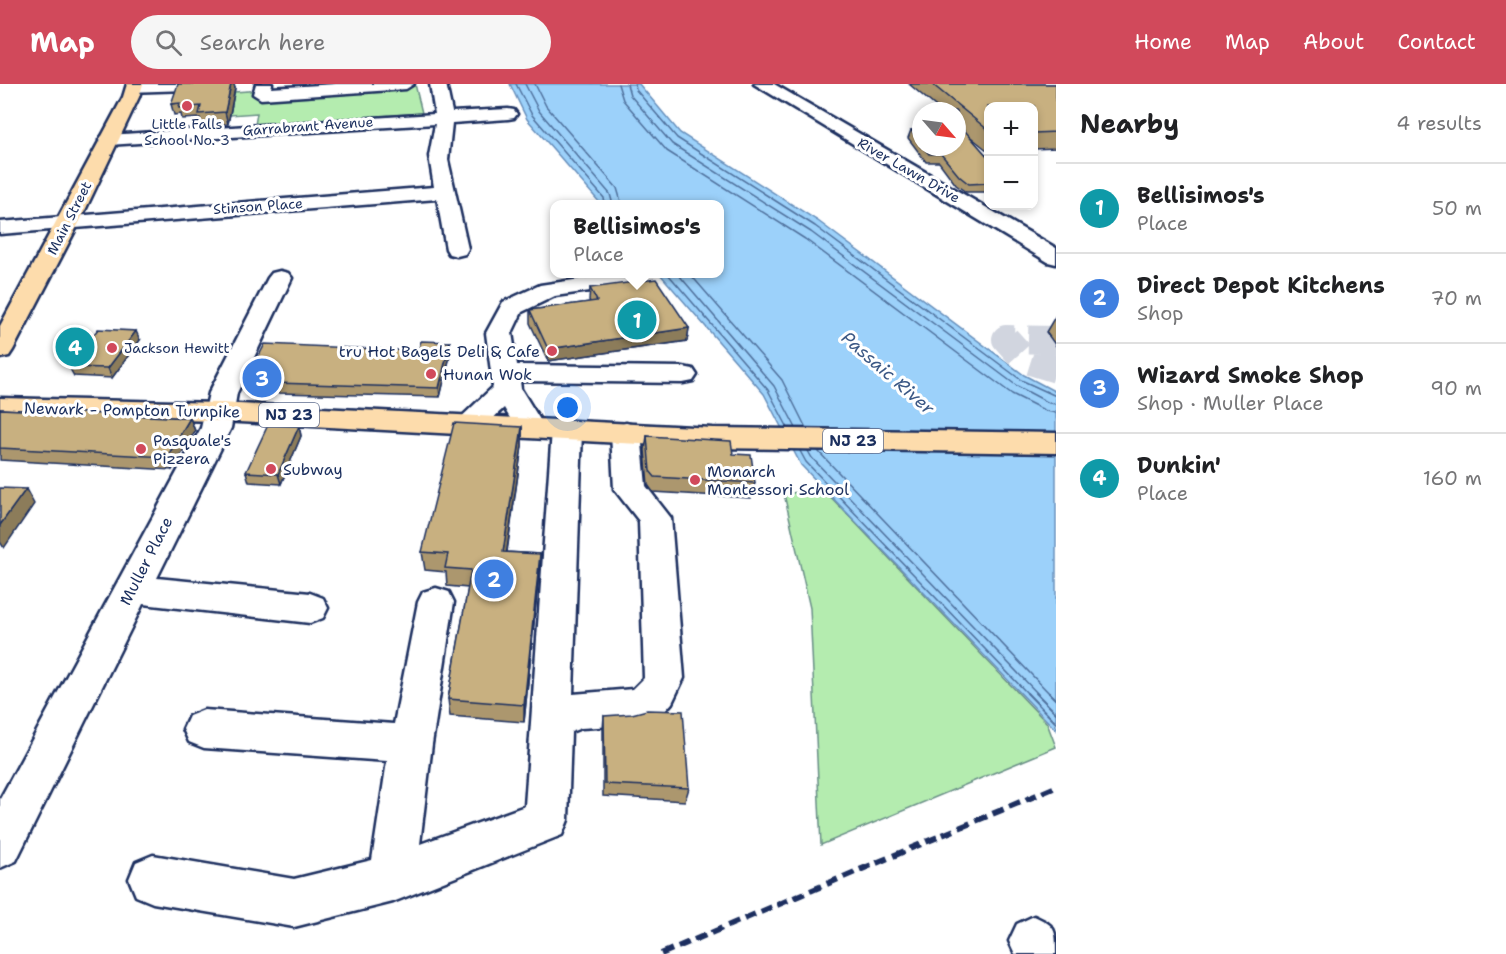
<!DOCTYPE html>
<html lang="en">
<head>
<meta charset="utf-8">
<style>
	body { margin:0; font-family:"Shantell Sans",sans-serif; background:#f6f6f6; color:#202124 }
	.controls { position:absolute; right:18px; top:18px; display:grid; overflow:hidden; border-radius:12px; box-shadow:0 3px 9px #0003 }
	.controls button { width:54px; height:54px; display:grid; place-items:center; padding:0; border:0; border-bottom:2px solid #e0e0e0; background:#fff; color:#202124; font:30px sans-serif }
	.compass { position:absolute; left:912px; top:18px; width:54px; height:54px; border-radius:50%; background:#fff; box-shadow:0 3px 9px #0003; rotate:118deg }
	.you { position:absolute; left:568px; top:324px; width:21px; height:21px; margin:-15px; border:4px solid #fff; border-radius:50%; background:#1a73e8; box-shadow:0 0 0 9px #1a73e833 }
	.badge { display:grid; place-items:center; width:39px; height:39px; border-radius:50%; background:#d1495b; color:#fff; font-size:20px; font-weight:700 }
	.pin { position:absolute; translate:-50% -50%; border:3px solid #fff; box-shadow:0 2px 6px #0006 }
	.popup { position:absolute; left:550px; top:116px; width:174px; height:78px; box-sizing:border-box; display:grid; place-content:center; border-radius:12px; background:#fff; filter:drop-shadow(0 2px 4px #0005); font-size:20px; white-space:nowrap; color:#757577 }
	.popup b { font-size:22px; color:#202124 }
	.popup::after { content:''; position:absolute; left:50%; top:100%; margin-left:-12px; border:12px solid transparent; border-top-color:#fff }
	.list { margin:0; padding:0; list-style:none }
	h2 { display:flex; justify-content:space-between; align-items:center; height:78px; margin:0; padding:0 24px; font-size:26px }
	h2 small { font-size:20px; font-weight:400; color:#757577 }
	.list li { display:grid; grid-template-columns:39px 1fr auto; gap:18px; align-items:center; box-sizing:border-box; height:90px; padding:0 24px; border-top:2px solid #e0e0e0 }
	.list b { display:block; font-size:22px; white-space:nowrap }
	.list p { margin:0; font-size:20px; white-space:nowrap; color:#757577 }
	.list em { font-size:20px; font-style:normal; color:#757577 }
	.icon { flex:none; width:33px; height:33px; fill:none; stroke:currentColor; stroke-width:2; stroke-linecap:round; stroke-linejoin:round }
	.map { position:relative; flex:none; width:1056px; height:870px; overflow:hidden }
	header { display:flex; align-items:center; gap:36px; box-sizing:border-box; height:84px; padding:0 30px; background:#d1495b; color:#fff }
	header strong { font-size:28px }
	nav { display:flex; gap:33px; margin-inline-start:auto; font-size:21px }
	.search { width:420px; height:54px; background:#f6f6f6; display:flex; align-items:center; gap:15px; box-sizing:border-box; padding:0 21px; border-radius:33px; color:#757577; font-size:22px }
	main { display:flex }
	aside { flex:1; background:#fff }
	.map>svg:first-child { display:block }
	.green { fill:#b4ecaf; stroke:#688e86; stroke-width:1.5 }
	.water { fill:#9cd1fa; stroke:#6890bc; stroke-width:1.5 }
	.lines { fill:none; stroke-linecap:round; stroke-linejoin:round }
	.shore-far1 { stroke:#4f709c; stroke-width:1.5 }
	.shore { stroke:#4f709c; stroke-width:2 }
	.minor-tunnel { stroke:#d1d5df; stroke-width:28; stroke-dasharray:28 14; stroke-linecap:butt }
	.minor-casing { stroke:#1b2f5e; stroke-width:5 }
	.major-casing { stroke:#1b2f5e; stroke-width:5 }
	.minor { fill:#fff; fill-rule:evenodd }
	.major { fill:#fddcac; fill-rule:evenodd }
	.rail { stroke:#1b2f5e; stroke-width:6; stroke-dasharray:12 6; stroke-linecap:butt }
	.wall { fill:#ac976e; stroke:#1b2f5e; stroke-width:1.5 }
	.shaded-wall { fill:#8c7b5a; stroke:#1b2f5e; stroke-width:1.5 }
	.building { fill:#c8b080; stroke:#1b2f5e; stroke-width:1.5 }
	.poi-dot { fill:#d1495b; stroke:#fff; stroke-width:2 }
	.labels { text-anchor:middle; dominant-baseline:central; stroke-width:6; stroke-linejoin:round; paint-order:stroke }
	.far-poi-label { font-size:14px; fill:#1b2f5e; stroke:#fff }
	.far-street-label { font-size:14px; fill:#1b2f5e; stroke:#fff }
	.shield { fill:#fff; stroke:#5f6d8e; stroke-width:1.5 }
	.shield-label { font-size:15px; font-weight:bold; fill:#1b2f5e }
	.poi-label { font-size:16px; fill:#1b2f5e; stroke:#fff; text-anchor:start }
	.street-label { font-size:16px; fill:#1b2f5e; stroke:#fff }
	.water-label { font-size:18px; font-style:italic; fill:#3b5885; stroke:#fff }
</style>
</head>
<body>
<header>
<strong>Map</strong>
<div class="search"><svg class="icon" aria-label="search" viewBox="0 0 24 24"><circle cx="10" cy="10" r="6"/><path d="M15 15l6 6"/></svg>Search here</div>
<nav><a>Home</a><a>Map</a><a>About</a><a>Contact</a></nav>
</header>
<main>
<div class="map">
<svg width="1056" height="870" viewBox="0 0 1056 870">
	<rect width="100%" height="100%" fill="#fff"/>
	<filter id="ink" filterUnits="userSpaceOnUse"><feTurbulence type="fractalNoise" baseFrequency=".0167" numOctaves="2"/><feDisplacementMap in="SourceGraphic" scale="12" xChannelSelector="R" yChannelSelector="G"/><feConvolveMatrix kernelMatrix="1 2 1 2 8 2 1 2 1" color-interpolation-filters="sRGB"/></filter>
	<g filter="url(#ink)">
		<path class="green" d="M 349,0 L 415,0 L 422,29 L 255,41 L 257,29 L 230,31 L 234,8 Z
			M 823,405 L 1047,639 L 1056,663 L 821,761 L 810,524 L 784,410 Z"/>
		<path class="water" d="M 510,0 L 639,0 L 680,49 L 818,137 L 1024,291 L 1056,308 L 1056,646 L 801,381 L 764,310 L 660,190 L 720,190 L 720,121 L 601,120 L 527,35 Z"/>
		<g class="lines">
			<path class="shore-far1" d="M 516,0 L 532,31 L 604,114 L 605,121
				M 525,0 L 539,27 L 610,110 L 613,121
				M 535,0 L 546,22 L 617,104 L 622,121
				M 618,0 L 623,16 L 667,67 L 805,155 L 1012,310 L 1046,327 L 1056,329
				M 627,0 L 630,11 L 672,60 L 811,148 L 1017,302 L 1049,319 L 1056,320
				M 635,0 L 636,6 L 677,54 L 815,142 L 1021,296 L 1056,312
				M 668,190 L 768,306 L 788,344
				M 678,190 L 774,302 L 796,344
				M 690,190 L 782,296 L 806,344
				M 800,367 L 806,378 L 1028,610
				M 808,367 L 812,374 L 1038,610
				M 818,367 L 1050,610"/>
			<path class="shore" d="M 1027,609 L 1056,639
				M 1036,609 L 1056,629
				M 1049,609 L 1056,616"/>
			<path class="minor-tunnel" d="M 1056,256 L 1006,255 L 1024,275 L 1056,285"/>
			<defs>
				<path id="minor" d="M 136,0 L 225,0 L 217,5 L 128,8 L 126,5 L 128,2 Z
					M 256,0 L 272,0 L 271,4 L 336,0 L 414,0 L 406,5 L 261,15 L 253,10 Z
					M 430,0 L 446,0 L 452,28 L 508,25 L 514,26 L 517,30 L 514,34 L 508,35 L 452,39 L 448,76 L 468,165 L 465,170 L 457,172 L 449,170 L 446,165 L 437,115 L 0,150 L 0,138 L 434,103 L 429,72 L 435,40 L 108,61 L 102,60 L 99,56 L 102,52 L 108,51 L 435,30 Z
					M 754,0 L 774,0 L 1056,164 L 1056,180 L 1048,178 Z
					M 280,187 L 288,189 L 292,194 L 237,309 L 231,344 L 157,494 L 310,509 L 323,514 L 328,524 L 323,534 L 310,539 L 143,520 L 16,777 L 0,784 L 0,715 L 201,344 L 209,309 L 268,194 L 272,189 Z
					M 614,190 L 641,190 L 644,194 L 640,199 L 632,201 L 555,212 L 522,228 L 512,249 L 517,281 L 683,283 L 693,285 L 697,291 L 693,297 L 683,299 L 520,297 L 521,305 L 545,344 L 540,351 L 530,353 L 520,351 L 504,324 C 489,337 479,353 458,348 L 453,341 L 493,303 L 486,249 L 503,218 L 540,201 Z
					M 567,337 L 577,339 L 582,346 L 573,610 L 633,605 L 644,594 L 639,437 L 614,405 L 611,349 L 616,342 L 626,339 L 636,342 L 641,349 L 646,402 L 671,434 L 684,594 L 672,619 L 664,628 L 655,633 L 630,641 L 581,644 L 571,648 L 568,736 L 562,751 L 393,818 L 294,843 L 153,819 L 136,812 L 129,795 L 136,778 L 153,771 L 294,795 L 372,776 L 387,677 L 204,664 L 189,658 L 183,645 L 189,632 L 204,626 L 394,640 L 418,518 L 423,508 L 436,504 L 449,508 L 454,518 L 432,660 L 420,760 L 525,722 L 552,346 L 557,339 Z
					M 1034,832 C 1056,842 1056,845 1056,870 L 1015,870 L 1009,857 L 1017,840 Z"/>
				<path id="major" d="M 127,0 L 143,0 L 139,13 L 80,137 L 13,266 L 9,272 L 0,274 L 0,242 L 123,13 Z
					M 0,314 L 220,319 L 713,344 L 1056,349 L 1056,369 L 713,364 L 220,337 L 0,332 Z"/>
			</defs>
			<use href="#minor" class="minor-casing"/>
			<use href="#major" class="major-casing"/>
			<use href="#minor" class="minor"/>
			<use href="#major" class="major"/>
			<path class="rail" d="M 661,870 L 1056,703"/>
		</g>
		<path class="wall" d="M 909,0 L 1056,0 L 1056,64 L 1034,65 L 1034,22 L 988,22 L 988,67 L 967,50 L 988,73 L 988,108 L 966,108 L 956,101 L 939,78 L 926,78 L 908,54 L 911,46 L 921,46 L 921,63 L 957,63 L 964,47 L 957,41 L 957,27 L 941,27 Z
			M 235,4 L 228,40 L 202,41 L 200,34 L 182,35 L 181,30 L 174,31 L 171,20 Z
			M 590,204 L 689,244 L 687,257 L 548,277 L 530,239 L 530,226 L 590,218 L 589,216 Z
			M 1056,231 L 1056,262 L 1046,248 Z
			M 140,256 L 112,294 L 74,292 L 69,283 Z
			M 450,258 L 451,268 L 440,313 L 278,309 L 276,302 L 252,301 L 249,291 L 418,267 Z
			M 0,325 L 190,334 L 195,347 L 172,386 L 0,376 Z
			M 299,342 L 301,352 L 281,400 L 249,398 L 246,388 Z
			M 522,343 L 522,362 L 507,468 L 540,470 L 539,489 L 524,638 L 450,632 L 448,615 L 468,504 L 447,502 L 446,488 L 425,486 L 422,468 Z
			M 647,352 L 733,370 L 755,399 L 751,414 L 653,408 L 648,401 L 645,366 Z
			M 604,632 L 689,704 L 685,717 L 603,712 L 603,645 Z"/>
		<path class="shaded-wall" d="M 231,0 L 234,0 L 235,4 L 228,40 L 225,28 Z
			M 689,244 L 687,257 L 548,277 L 548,265 Z
			M 136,247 L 140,256 L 112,294 L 108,284 Z
			M 450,258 L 451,268 L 440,313 L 439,304 Z
			M 190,334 L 195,347 L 172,386 L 167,373 Z
			M 299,342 L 301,352 L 281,400 L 278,390 Z
			M 522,343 L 522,362 L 504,486 L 503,468 Z
			M 26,405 L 34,420 L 4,464 L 0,458 L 0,441 Z
			M 540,470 L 539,489 L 524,638 L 524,621 Z"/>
		<path class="building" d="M 178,0 L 231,0 L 225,28 L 199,30 L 201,22 L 179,24 L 180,19 L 171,20 Z
			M 932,0 L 1056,0 L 1056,48 L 1034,49 L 1034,22 L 988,22 L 988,46 Z
			M 911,46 L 921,46 L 921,60 Z
			M 957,47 L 965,47 L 988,73 L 988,99 L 969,100 L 959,92 L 941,70 L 929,70 L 923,63 L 957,63 Z
			M 656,195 L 689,244 L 548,265 L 530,226 L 597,217 L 590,204 Z
			M 98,245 L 136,247 L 108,284 L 69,283 Z
			M 421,257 L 450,258 L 439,304 L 275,299 L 278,292 L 249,291 L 265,260 L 418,267 Z
			M 0,325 L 190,334 L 167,373 L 0,364 Z
			M 454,339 L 522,343 L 503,468 L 540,470 L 524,621 L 448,615 L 471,486 L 445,484 L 448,470 L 422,468 Z
			M 268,341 L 299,342 L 278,390 L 246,388 Z
			M 647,352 L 731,357 L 733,370 L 751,371 L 755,399 L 655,393 L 650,387 Z
			M 0,404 L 26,405 L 0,441 Z
			M 647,626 L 683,627 L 689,704 L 605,700 L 604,632 L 632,630 Z"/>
	</g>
	<g class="poi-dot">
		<circle cx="187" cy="22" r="6"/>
		<circle cx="112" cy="264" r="6"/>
		<circle cx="552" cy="267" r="6"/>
		<circle cx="431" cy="290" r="6"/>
		<circle cx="141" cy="365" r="6"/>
		<circle cx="271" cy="385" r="6"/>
		<circle cx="695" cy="396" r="6"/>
	</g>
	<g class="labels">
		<g class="far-poi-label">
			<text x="187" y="40">Little Falls<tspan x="187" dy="16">School No. 3</tspan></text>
			<text x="124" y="264" text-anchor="start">Jackson Hewitt</text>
		</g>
		<g class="far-street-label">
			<text transform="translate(308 42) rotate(-4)">Garrabrant Avenue</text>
			<text transform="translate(909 86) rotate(30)">River Lawn Drive</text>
			<text transform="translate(258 122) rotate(-4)">Stinson Place</text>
			<text transform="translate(69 134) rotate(-63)">Main Street</text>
		</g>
		<g class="shield">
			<rect x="259" y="319" width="60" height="24" rx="4.5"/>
			<rect x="823" y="345" width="60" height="24" rx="4.5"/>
		</g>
		<g class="shield-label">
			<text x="289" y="331">NJ 23</text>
			<text x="853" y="357">NJ 23</text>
		</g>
		<g class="poi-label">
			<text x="540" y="267" text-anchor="end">tru Hot Bagels Deli &amp; Cafe</text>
			<text x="443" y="290">Hunan Wok</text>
			<text x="153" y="356">Pasquale's<tspan x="153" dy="18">Pizzera</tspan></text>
			<text x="283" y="385">Subway</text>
			<text x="707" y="387">Monarch<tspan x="707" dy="18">Montessori School</tspan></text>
		</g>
		<g class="street-label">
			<text transform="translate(132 326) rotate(1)">Newark - Pompton Turnpike</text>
			<text transform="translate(146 477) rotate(-63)">Muller Place</text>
		</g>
		<g class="water-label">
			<text transform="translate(888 289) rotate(41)">Passaic River</text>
		</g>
	</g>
</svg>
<div class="controls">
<button>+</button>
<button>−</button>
</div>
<svg class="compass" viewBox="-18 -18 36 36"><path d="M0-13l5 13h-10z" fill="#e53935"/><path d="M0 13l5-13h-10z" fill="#757577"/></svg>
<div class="you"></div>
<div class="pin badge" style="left:637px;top:236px;background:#0f9aa8">1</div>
<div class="popup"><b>Bellisimos's</b>Place</div>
<div class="pin badge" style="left:494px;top:495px;background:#3f7fe0">2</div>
<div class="pin badge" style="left:262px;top:294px;background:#3f7fe0">3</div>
<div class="pin badge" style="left:75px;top:263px;background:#0f9aa8">4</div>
</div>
<aside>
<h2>Nearby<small>4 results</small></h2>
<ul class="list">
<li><span class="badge" style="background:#0f9aa8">1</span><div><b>Bellisimos's</b><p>Place</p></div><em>50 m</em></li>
<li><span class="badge" style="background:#3f7fe0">2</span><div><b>Direct Depot Kitchens</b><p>Shop</p></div><em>70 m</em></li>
<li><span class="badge" style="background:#3f7fe0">3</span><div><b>Wizard Smoke Shop</b><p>Shop · Muller Place</p></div><em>90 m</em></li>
<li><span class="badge" style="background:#0f9aa8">4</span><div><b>Dunkin'</b><p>Place</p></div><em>160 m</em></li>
</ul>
</aside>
</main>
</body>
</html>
